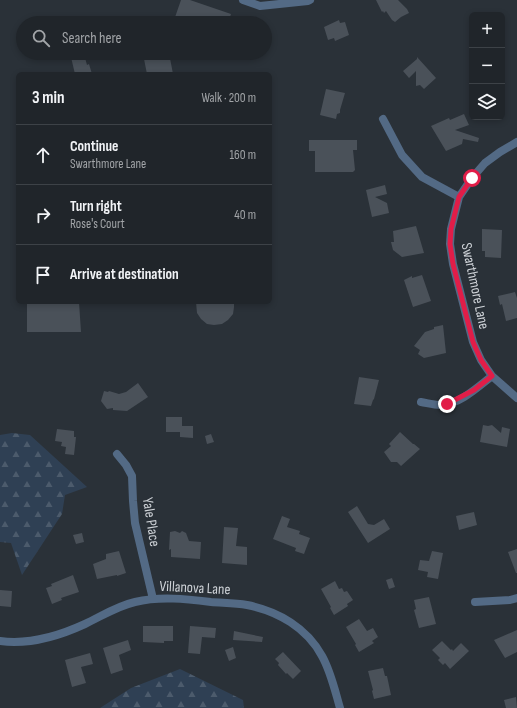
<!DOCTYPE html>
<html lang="en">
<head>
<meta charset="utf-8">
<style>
	body { margin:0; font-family:"Sofia Sans Condensed",sans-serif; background:#282d32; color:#f1f3f6 }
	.controls { position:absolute; right:12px; top:12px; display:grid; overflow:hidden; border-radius:6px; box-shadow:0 2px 6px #0003 }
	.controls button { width:36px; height:36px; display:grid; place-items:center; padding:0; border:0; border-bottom:1px solid #3d4247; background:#20252a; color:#f1f3f6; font:20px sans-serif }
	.stop { position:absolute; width:12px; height:12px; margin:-9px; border:3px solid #e11d48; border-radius:50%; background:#fff }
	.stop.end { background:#e11d48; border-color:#fff; box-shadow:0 1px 4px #0008 }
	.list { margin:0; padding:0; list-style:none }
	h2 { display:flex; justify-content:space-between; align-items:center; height:52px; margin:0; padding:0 16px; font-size:17px }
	h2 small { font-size:13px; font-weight:400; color:#a2a5a8 }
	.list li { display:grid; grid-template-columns:26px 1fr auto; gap:12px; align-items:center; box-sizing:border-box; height:60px; padding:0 16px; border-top:1px solid #3d4247 }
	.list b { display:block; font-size:15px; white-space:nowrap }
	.list p { margin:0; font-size:13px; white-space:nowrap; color:#a2a5a8 }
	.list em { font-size:13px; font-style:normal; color:#a2a5a8 }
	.icon { flex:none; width:22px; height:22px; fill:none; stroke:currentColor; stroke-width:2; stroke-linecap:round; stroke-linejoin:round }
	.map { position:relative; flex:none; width:517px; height:708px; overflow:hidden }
	.search { position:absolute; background:#20252a; box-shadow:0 2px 6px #0003; left:16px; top:16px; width:256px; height:44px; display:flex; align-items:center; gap:10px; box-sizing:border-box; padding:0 14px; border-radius:22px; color:#a2a5a8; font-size:15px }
	.panel { position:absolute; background:#20252a; box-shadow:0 2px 6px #0003; left:16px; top:72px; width:256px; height:232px; border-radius:6px }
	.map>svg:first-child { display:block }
	.forest { fill:url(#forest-firs) }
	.building { fill:#4a5159 }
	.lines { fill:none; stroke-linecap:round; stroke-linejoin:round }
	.street { stroke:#536a85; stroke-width:8 }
	.route { stroke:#e11d48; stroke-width:5 }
	.labels { text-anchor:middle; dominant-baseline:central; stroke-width:3; stroke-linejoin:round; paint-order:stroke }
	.street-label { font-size:15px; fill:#cfd3d8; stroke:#2a3138 }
</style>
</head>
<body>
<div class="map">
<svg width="517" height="708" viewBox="0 0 517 708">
	<defs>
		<pattern id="forest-firs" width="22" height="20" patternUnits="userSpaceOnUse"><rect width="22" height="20" fill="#2f4054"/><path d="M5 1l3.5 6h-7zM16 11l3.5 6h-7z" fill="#4c5b6c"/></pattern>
	</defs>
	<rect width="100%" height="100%" fill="#2a3138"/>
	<path class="forest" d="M 12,433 L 30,435 L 87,487 L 65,495 L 62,514 L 22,575 L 11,543 L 0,542 L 0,435 Z
		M 180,669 L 243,700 L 244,708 L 100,708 L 131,688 Z"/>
	<path class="building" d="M 181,0 L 190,0 L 231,14 L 228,23 L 173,23 Z
		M 376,0 L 398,0 L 407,9 L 409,13 L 401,17 L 395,22 L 392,20 L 386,11 L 384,13 L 383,11 L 382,12 Z
		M 339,20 L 340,23 L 345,22 L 349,35 L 335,41 L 334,38 L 328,40 L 324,27 Z
		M 70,53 L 81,53 L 82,55 L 84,54 L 87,65 L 89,64 L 92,74 L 75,74 Z
		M 147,53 L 169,53 L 173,74 L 147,74 L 143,54 Z
		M 417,57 L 436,78 L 424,89 L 420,85 L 416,86 L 416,71 L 409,78 L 403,71 L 417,59 Z
		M 326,89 L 345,93 L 340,110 L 340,113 L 337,114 L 336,119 L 320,115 Z
		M 464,114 L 469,125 L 455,130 L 479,138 L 478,142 L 463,139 L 462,144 L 446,151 L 431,126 L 449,118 L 450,120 Z
		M 309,140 L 357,140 L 357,150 L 353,150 L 355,170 L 353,172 L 315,172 L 315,151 L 309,151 Z
		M 385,185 L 387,194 L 375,197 L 387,203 L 389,213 L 372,217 L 366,190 Z
		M 416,226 L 424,253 L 402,257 L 393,250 L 391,242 L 394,242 L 393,231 Z
		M 482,229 L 502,230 L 501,258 L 485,257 L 485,251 L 482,251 Z
		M 422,275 L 431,301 L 413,307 L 404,280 L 412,276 L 412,278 Z
		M 515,292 L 517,298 L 517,318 L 506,321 L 502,304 L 500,305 L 498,296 Z
		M 27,302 L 79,302 L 81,332 L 27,332 Z
		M 196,302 L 234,302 L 234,307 L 233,314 L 228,320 L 222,324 L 214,325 L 207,324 L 201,319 L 197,313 Z
		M 443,325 L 446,353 L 424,358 L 418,354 L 420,350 L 414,346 L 425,332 L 434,329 L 434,327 Z
		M 359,377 L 379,380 L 374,399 L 373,400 L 371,406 L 354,404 Z
		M 138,383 L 148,397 L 127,411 L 113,410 L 113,408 L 107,409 L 101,401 L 104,391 L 108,392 L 109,391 L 119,394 L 126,392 Z
		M 166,417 L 182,417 L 182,426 L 193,426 L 193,438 L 180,437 L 180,432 L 166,432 Z
		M 483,425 L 488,426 L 492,425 L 501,433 L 502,427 L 510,429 L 507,447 L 480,442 Z
		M 57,429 L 74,431 L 74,437 L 76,437 L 74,455 L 65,454 L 66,447 L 61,446 L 62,442 L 55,441 Z
		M 400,432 L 413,444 L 414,444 L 420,449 L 401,466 L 397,462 L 391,462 L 384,452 L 391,446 L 389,444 Z
		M 211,434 L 214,442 L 207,444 L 205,436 Z
		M 357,506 L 368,524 L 374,525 L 384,519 L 390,529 L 368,543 L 348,512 Z
		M 474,512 L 477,525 L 459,530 L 456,516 Z
		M 282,516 L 290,519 L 287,527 L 300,531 L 299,534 L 310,538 L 304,554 L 295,551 L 296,548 L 273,539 Z
		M 224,527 L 238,528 L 236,546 L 247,547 L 247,565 L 222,563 Z
		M 175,531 L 180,533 L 182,531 L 186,533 L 189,541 L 201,542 L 200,559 L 171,557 L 171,549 L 169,550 L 170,532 Z
		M 82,533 L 84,542 L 76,544 L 73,535 Z
		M 517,549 L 517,573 L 516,573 L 508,552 Z
		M 119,551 L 126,573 L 117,576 L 117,575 L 97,579 L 93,564 L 106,559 L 106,554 Z
		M 432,551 L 443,553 L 438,579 L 427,577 L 428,572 L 418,570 L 420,560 L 429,561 Z
		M 73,575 L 79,592 L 61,598 L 62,600 L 52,604 L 46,588 L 52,586 L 51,584 Z
		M 392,578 L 395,587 L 389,589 L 386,580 Z
		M 335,581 L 339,589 L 342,588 L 344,592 L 347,591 L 353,600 L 347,604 L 348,606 L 334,615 L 330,608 L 331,607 L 321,589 Z
		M 0,590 L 12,591 L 11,607 L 0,606 Z
		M 429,597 L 436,624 L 419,628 L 414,610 L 416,609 L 414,600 Z
		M 359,619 L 367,631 L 373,628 L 378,637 L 372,641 L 374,643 L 359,652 L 355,645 L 356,644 L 346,627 Z
		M 143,626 L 173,626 L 173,641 L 164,641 L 164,643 L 143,642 Z
		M 190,626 L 216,628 L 215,638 L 202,637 L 200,654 L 188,653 Z
		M 517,630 L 517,652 L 505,658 L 494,640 Z
		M 234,631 L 263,637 L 262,642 L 233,640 Z
		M 128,640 L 131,650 L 119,655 L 123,670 L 111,674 L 103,648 Z
		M 442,641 L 451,650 L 452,649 L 453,651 L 461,643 L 469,651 L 450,669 L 445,663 L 443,665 L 438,660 L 440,658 L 432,650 Z
		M 233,647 L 236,658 L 229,661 L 225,650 Z
		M 283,652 L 301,671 L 293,679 L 287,673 L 286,674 L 278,665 L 279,663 L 275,659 Z
		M 90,653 L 93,664 L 81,667 L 86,683 L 72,687 L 65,660 Z
		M 383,668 L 385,676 L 387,676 L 391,695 L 374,699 L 372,691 L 373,690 L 368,671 Z
		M 516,697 L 517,708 L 506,708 L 504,700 Z"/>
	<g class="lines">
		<path class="street" d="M 243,0 L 260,6 L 308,1 L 310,0
			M 383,119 L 402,155 L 422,177 L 459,197
			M 517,142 L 500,152 L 485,163 L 472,178 L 459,197 L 451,229 L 450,244 L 453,264 L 473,342 L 481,360 L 492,376 L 517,398
			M 421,402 C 427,403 434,405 440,405 C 459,405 478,387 492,376
			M 117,454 L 126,465 L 132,476 L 133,501 L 135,523 L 153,599
			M 475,602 L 510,600 L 517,598
			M 0,641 C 29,645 59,636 85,624 C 102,616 117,606 135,602 C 160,596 186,599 211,602 C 223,603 235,603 247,605 C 278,611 307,628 322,656 C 331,672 335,691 340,708"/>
	</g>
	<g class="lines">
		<path class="route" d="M 447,404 L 474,390 L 492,376 L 481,360 L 473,342 L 453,264 L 450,244 L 451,229 L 459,197 L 472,178"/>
	</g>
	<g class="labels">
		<g class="street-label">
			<text transform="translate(475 286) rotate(78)">Swarthmore Lane</text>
			<text transform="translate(151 522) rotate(81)">Yale Place</text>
			<text transform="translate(195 588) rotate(3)">Villanova Lane</text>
		</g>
	</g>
</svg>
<div class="controls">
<button>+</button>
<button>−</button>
<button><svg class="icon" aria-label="layers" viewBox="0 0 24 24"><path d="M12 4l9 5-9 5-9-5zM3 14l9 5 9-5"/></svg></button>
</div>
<div class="stop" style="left:472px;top:178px"></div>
<div class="stop end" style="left:447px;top:404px"></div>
<div class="search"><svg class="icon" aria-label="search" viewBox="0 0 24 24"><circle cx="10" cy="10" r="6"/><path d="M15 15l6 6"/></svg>Search here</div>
<section class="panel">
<h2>3 min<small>Walk · 200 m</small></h2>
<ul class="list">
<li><svg class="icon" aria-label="ahead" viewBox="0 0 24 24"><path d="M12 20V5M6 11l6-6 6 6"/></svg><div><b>Continue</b><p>Swarthmore Lane</p></div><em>160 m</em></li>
<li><svg class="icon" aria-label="right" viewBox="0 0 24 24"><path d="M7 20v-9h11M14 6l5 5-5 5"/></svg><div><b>Turn right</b><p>Rose's Court</p></div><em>40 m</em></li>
<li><svg class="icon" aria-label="arrive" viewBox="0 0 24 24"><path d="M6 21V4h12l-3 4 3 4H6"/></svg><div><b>Arrive at destination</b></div></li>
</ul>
</section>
</div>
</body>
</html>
